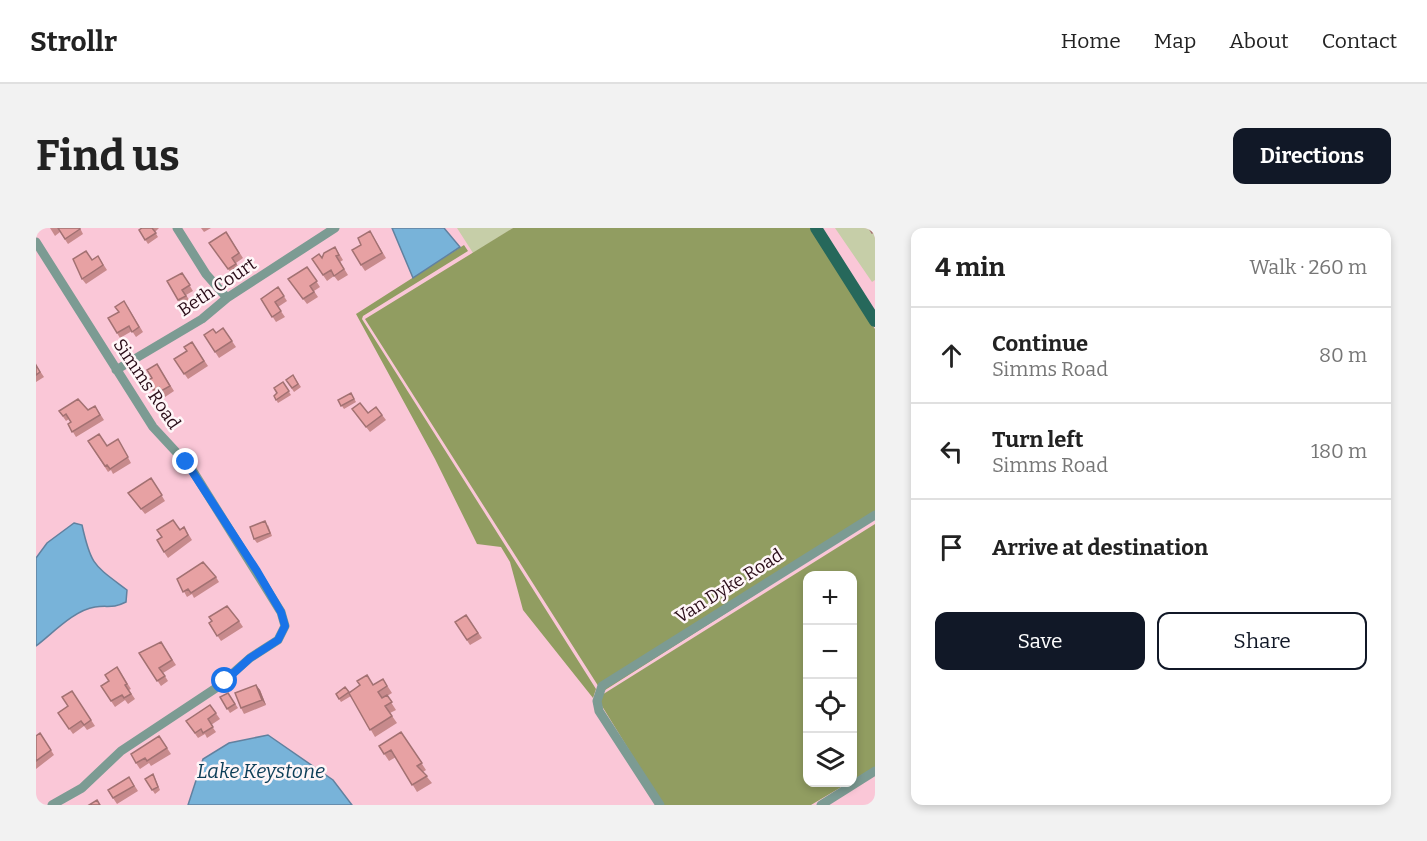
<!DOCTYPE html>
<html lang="en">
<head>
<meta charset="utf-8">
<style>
	body { margin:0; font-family:Bitter,serif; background:#f2f2f2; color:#222 }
	.controls { position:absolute; right:18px; bottom:18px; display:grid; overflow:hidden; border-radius:12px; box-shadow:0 3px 9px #0003 }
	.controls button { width:54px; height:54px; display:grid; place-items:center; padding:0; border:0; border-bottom:2px solid #e0e0e0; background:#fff; color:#222; font:30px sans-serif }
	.stop { position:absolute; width:18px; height:18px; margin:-14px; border:4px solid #1a73e8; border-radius:50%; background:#fff }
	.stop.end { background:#1a73e8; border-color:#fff; box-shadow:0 2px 6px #0008 }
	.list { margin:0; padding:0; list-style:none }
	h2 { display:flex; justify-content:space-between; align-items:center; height:78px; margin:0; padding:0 24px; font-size:26px }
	h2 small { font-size:20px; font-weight:400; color:#767676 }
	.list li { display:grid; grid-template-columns:39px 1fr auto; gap:18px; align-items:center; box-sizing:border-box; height:96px; padding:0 24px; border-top:2px solid #e0e0e0 }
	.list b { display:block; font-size:22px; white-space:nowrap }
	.list p { margin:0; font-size:20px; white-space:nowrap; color:#767676 }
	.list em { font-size:20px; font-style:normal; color:#767676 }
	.actions { display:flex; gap:12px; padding:18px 24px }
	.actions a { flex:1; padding:14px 0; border:2px solid #111827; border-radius:12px; text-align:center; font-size:21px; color:#111827 }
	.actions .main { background:#111827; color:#fff }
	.icon { flex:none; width:33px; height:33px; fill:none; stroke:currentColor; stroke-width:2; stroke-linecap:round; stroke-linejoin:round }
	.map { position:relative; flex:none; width:839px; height:577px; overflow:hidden; border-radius:12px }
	header { display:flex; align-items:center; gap:36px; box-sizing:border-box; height:84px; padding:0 30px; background:#fff; border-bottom:2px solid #e0e0e0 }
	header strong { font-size:28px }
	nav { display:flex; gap:33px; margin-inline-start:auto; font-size:21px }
	.intro { display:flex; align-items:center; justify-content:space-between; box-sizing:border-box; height:144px; padding:0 36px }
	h1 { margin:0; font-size:42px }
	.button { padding:15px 27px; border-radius:12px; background:#111827; color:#fff; font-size:21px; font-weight:700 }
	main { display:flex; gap:36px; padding:0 36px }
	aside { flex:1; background:#fff; border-radius:12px; box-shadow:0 3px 9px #0003 }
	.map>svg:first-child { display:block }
	.green { fill:#c6cea8 }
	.forest { fill:#919d61 }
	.water { fill:#78b3d9; stroke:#61819f; stroke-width:1.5 }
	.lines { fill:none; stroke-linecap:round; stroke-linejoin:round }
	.minor { stroke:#7c9b93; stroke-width:9 }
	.major { stroke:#26685b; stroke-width:12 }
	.wall { fill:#c78a8c }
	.shaded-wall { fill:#a27172 }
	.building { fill:#e7a1a3; stroke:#a27172; stroke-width:1.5 }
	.route { stroke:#1a73e8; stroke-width:8 }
	.labels { text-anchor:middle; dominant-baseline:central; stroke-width:5; stroke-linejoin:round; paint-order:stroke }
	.street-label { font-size:18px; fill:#2a0c18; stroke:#fff6f8 }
	.water-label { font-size:20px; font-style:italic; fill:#0d3e58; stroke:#fff6f8 }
</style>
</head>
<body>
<header>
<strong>Strollr</strong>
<nav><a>Home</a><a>Map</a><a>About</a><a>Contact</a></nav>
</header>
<div class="intro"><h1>Find us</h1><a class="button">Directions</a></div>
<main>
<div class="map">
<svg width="839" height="577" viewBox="0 0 839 577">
	<rect width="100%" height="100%" fill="#fac7d7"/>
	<path class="green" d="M 421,0 L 477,0 L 437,25 Z
		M 799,0 L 839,0 L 839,52 L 836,54 Z"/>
	<path class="forest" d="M 477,0 L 776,0 L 839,101 L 839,284 L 725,363 L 566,464 L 329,91 Z
		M 428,17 L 432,23 L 327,88 L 326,91 L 560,461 L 557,470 L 487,382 L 474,334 L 465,319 L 441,316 L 399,231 L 320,86 Z
		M 839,296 L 839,539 L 817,552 L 816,347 L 772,347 L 772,554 L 812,555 L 775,577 L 627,577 L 561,470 Z"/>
	<path class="water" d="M 356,0 L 408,0 L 424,19 L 377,50 Z
		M 38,295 L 46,297 C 55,338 58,337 91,362 L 90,374 C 76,381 72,377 59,379 C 38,382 16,406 0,418 L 0,330 L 11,315 Z
		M 232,507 L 297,552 L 316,577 L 152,577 L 167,531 L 193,515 Z"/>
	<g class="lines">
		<path class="minor" d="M 141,0 L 170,46 L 191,70
			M 0,14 L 117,199 L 155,240 L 245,384 L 249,398 L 242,412 L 214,430 L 180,460 L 85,523 L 46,560 L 16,577
			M 80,142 L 166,91 L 191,70 L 299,0
			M 624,577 L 563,483 L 561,473 L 566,458 L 839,287
			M 785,577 L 839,543"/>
		<path class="major" d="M 780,0 L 839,93"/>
	</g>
	<path class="wall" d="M 14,0 L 44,0 L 47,6 L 32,16 L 24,4 L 19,8 Z
		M 106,0 L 123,0 L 119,4 L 122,9 L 112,16 L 103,2 Z
		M 165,0 L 175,0 L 168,4 Z
		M 190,4 L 207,30 L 200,35 L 204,41 L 196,46 L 173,15 Z
		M 337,8 L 350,30 L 329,43 L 325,37 Z
		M 299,19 L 307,32 L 304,34 L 312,47 L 302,53 L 298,48 L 291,53 L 276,31 L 286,30 Z
		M 62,28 L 71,42 L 50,56 L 46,51 L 56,32 Z
		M 271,39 L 284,59 L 278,63 L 282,69 L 271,76 L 252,51 Z
		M 146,45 L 157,63 L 150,67 L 154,73 L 146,78 L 142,72 Z
		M 242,59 L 251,73 L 242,79 L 249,89 L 240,94 L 225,71 Z
		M 92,79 L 107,104 L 100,109 L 96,103 L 84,110 L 81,105 Z
		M 187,100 L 200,119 L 183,130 L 168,107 L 180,105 Z
		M 156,114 L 172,138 L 152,151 L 138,131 L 151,123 Z
		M 121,136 L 138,163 L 129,169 L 126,165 L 121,168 L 111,153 L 116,150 Z
		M 0,137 L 8,149 L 0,154 Z
		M 257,147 L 265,159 L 258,164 L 250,152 Z
		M 247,154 L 255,167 L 242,175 L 238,168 L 241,165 Z
		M 315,165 L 320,174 L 308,181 L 302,172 Z
		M 59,178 L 68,192 L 40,209 L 32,196 L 35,194 L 33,191 L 30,193 L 23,183 L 52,182 Z
		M 340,179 L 350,192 L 334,204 L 316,181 L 332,185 Z
		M 82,211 L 95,235 L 77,246 L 75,242 L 72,244 L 52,213 L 71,218 Z
		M 115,250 L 129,273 L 109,286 L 92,265 Z
		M 232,297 L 236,308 L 221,315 L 218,311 Z
		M 148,299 L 156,312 L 132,330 L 128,324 L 126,309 Z
		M 180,349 L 183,354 L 158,370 L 156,366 L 151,369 L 141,351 Z
		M 430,387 L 446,410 L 434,417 L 419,394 Z
		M 203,393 L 207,399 L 185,413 L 173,395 Z
		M 125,414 L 140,437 L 127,445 L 132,453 L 125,458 L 103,425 Z
		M 81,439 L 95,461 L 93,462 L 99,471 L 92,476 L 89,472 L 79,479 L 65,458 L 73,453 Z
		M 347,451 L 356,465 L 351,468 L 360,482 L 354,485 L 361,495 L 339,509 L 315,468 L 305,474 L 300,466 L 313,464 L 337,457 Z
		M 220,457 L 224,462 L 230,477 L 208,486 L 205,480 Z
		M 36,463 L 59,498 L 51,502 L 48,498 L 37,506 L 22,485 L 32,478 Z
		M 192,465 L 202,480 L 194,485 L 184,469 Z
		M 174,477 L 184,491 L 175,497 L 180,504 L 171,510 L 169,506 L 162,510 L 150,493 Z
		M 365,504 L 390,542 L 387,544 L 396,555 L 381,564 L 360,529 L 353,533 L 343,518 Z
		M 4,505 L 18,527 L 0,541 L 0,508 Z
		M 123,508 L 135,526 L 115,538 L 113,535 L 104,541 L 100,535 Z
		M 117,546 L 119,550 L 124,562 L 119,566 L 109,551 Z
		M 93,549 L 102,563 L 81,576 L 77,570 Z"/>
	<path class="shaded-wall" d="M 220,457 L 224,462 L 230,477 L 226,472 Z"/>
	<path class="building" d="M 22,0 L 43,0 L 44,1 L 29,11 Z
		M 106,0 L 116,0 L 120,5 L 109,12 L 103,2 Z
		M 833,0 L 839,0 L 839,3 L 836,5 Z
		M 334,3 L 346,25 L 325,37 L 316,22 L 325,17 L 322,10 Z
		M 190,4 L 203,25 L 196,30 L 200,36 L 192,41 L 173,15 Z
		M 299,19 L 303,27 L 300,28 L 308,41 L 298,48 L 295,42 L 287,47 L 276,31 L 283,26 L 286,30 L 288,25 Z
		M 50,23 L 56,32 L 62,28 L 67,37 L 46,51 L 37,31 Z
		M 271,39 L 281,53 L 274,58 L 278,64 L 267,71 L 252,51 Z
		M 146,45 L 154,57 L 146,62 L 150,68 L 142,72 L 131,53 Z
		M 242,59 L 248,68 L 239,74 L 245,83 L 236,89 L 225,71 Z
		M 88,73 L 103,99 L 96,104 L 93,98 L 81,105 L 72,90 L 83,84 L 79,79 Z
		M 187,100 L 196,113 L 179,124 L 168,107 L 177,101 L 180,105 Z
		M 156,114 L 168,133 L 148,146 L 138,131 L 151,123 L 148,119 Z
		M 121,136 L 134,158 L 125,163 L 123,159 L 117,162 L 111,153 L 116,150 L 111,142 Z
		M 0,137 L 4,144 L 0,147 Z
		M 257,147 L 262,156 L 256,160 L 250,152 Z
		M 247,154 L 253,163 L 240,172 L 238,168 L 241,165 L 238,160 Z
		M 315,165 L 318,171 L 305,178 L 302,172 Z
		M 42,171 L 52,182 L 59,178 L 64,187 L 36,204 L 32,196 L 35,194 L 30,186 L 27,188 L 23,183 Z
		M 324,175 L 332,185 L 340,179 L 346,187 L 330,199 L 316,181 Z
		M 63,206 L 71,218 L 82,211 L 92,229 L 74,241 L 71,237 L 69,238 L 52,213 Z
		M 115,250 L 126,267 L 105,281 L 92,265 Z
		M 137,292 L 144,302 L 148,299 L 152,307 L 128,324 L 121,312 L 126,309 L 121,302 Z
		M 229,293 L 234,305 L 218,311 L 214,299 Z
		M 167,334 L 180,349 L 155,365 L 152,361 L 147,364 L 141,351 Z
		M 191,378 L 203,393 L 181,408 L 173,395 L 176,393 L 173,389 Z
		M 430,387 L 442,405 L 431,412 L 419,394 Z
		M 125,414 L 136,432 L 123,440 L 129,448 L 121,453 L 103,425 Z
		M 81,439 L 91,456 L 89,457 L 95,466 L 88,470 L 86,467 L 75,473 L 65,458 L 73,453 L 69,447 Z
		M 331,447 L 337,457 L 347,451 L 351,458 L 342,464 L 346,470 L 351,467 L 356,474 L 349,478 L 356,488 L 334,502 L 313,465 L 324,457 L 321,453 Z
		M 220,457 L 226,472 L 205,480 L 199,465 Z
		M 309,459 L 313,464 L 303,471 L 300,466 Z
		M 36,463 L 55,492 L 48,497 L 45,493 L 33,501 L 22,485 L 32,478 L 26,469 Z
		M 192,465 L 199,476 L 191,481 L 184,469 Z
		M 174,477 L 180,485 L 172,491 L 177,499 L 167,505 L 165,501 L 159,505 L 150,493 Z
		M 365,504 L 386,535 L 381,538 L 391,548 L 376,557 L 355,522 L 348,526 L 343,518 Z
		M 4,505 L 15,522 L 0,533 L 0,508 Z
		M 123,508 L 131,520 L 111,533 L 109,530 L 100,535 L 95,526 Z
		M 117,546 L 122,559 L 116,562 L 109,551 Z
		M 93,549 L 98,558 L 77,570 L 72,562 Z
		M 61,572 L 64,577 L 53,577 Z"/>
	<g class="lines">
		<path class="route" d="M 150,234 L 221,343 L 245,384 L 249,398 L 242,412 L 214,430 L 189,453"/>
	</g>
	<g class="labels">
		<g class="street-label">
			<text transform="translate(181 59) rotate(-34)">Beth Court</text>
			<text transform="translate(111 156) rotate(56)">Simms Road</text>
			<text transform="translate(693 358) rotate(-32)">Van Dyke Road</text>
		</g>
		<g class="water-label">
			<text x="225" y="543">Lake Keystone</text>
		</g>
	</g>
</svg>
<div class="controls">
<button>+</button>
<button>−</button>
<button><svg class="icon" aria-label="locate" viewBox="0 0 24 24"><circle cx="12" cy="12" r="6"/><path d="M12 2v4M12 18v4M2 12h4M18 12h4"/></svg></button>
<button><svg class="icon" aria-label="layers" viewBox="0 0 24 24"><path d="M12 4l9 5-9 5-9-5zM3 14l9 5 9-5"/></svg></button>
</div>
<div class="stop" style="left:189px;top:453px"></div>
<div class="stop end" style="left:150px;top:234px"></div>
</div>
<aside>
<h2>4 min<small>Walk · 260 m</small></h2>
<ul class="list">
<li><svg class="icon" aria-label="ahead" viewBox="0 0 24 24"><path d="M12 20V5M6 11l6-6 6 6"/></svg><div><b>Continue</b><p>Simms Road</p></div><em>80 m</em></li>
<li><svg class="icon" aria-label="left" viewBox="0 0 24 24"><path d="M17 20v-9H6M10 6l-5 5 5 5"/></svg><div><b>Turn left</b><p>Simms Road</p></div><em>180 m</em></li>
<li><svg class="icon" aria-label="arrive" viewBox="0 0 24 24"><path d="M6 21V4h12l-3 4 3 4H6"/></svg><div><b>Arrive at destination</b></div></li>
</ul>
<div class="actions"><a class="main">Save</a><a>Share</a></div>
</aside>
</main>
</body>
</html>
